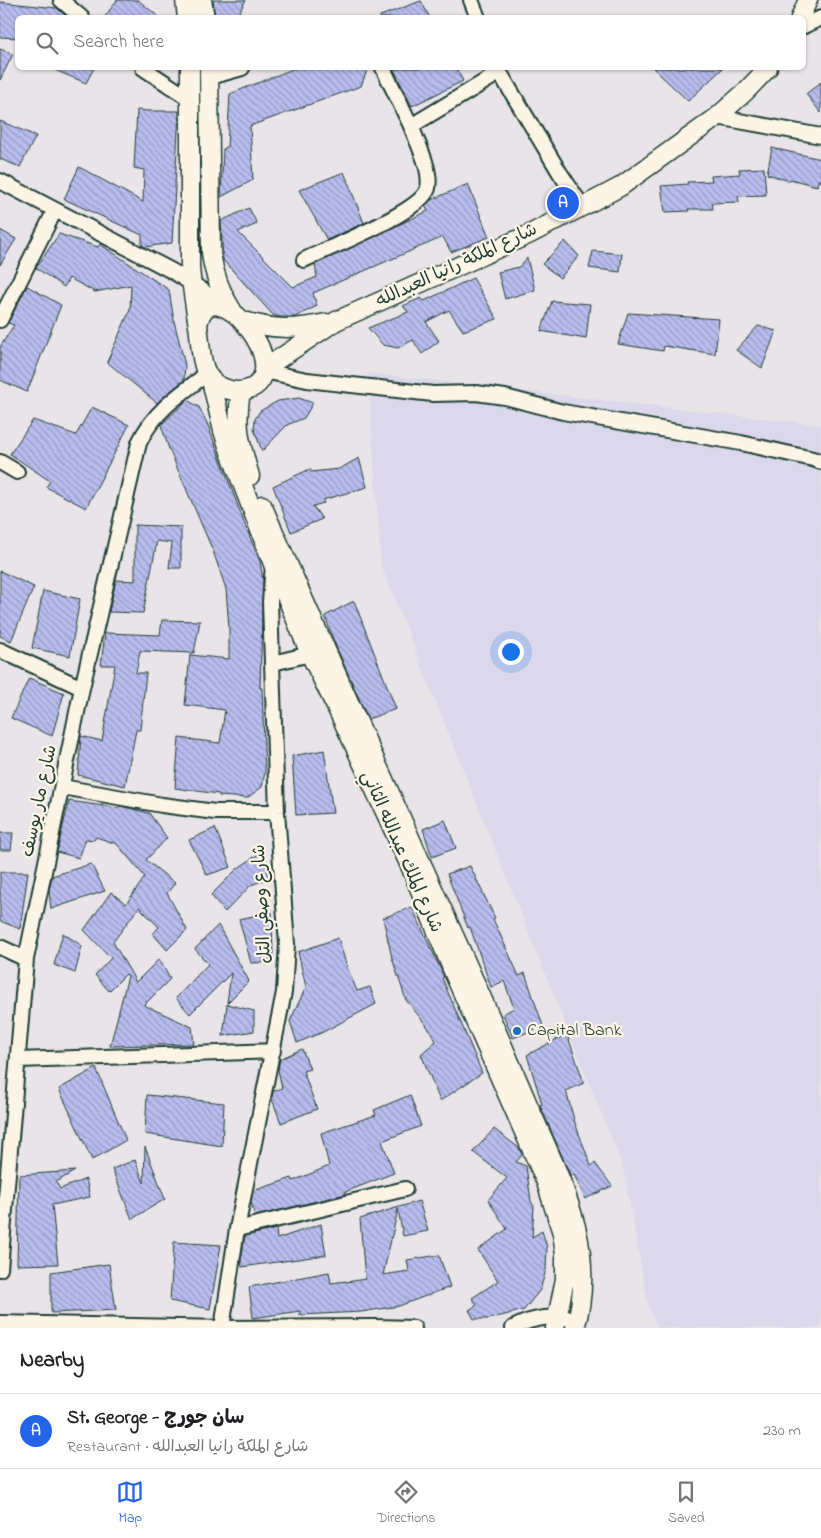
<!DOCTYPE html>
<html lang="en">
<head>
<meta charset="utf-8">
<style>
	body { margin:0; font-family:"Indie Flower","Playpen Sans Arabic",sans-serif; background:#f6f6f6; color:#202124 }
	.you { position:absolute; left:510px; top:651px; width:18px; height:18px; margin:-12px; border:4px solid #fff; border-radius:50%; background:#1a73e8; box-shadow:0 0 0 8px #1a73e833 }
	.badge { display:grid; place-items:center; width:32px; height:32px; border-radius:50%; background:#2563eb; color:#fff; font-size:16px; font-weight:700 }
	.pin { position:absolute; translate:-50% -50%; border:2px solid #fff; box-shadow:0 1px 5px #0006 }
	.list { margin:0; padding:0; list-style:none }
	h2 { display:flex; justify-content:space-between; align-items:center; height:65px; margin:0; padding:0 20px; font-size:21px }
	h2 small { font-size:16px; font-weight:400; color:#757577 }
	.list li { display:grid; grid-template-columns:32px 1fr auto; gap:15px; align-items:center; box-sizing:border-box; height:75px; padding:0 20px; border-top:1px solid #e0e0e0 }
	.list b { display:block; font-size:19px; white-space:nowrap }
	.list p { margin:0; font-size:16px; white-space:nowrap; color:#757577 }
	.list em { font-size:16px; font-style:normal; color:#757577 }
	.icon { flex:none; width:28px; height:28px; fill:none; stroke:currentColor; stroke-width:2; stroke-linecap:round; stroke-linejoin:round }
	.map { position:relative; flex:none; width:821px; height:1328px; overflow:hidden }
	.search { position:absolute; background:#fff; box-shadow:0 1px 4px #0004; left:15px; right:15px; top:15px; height:55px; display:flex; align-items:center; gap:12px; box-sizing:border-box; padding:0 18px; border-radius:8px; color:#757577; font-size:19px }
	.sheet { height:140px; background:#fff }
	nav { display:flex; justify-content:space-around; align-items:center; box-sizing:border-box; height:70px; border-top:1px solid #e0e0e0; background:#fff; font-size:14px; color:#757577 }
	nav a { display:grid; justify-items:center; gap:2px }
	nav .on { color:#2563eb }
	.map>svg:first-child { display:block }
	.built { fill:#dad8ea }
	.building { fill:url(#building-back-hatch); stroke:#1f3d34 }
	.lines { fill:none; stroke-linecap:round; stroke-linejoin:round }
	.minor-casing { stroke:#1f3d34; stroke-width:18 }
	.major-casing { stroke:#1f3d34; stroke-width:21 }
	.minor { stroke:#fcf5e5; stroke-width:14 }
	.major { stroke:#fcf5e5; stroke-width:18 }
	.poi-dot { fill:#1f6fb2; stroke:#fcf5e5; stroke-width:2 }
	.labels { text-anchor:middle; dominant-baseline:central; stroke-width:4.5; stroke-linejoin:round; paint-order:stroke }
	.street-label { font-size:18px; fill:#1f3d34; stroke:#fcf5e5 }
	.poi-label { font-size:18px; fill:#1f3d34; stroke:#fcf5e5; text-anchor:start }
</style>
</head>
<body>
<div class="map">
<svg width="821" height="1328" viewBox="0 0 821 1328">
	<defs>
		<pattern id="building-back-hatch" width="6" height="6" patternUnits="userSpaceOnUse" patternTransform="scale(1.25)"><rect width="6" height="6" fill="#b9bcee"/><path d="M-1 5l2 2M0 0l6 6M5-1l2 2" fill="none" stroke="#969ac2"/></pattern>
	</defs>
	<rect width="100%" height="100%" fill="#e8e4e8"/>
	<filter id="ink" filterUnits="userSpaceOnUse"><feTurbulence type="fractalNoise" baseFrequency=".02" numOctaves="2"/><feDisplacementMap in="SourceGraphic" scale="10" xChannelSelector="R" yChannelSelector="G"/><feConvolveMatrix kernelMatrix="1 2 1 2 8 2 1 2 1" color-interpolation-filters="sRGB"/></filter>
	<g filter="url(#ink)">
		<path class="built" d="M 368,373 L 821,425 L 821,1328 L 658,1328 L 649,1309 L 623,1167 L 381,565 Z"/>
		<path class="building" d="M 117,0 L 138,0 L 160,18 L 104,18 Z
			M 213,0 L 246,0 L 236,18 L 215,18 Z
			M 421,1 L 430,18 L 380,18 L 380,16 Z
			M 0,2 L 57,8 L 68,18 L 18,18 L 18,38 L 0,37 Z
			M 0,49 L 13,54 L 0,80 Z
			M 50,68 L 94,68 L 86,83 Z
			M 295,68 L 368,68 L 361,86 L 250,126 L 253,180 L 221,197 L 223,149 L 227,147 L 230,94 Z
			M 401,68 L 456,68 L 463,81 L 412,106 L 394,70 Z
			M 653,68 L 723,68 L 688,101 Z
			M 821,82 L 821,113 L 806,94 Z
			M 137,110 L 148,111 L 179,111 L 172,243 L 145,247 L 142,245 L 142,235 L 64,199 L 79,167 L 143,202 L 144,170 L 134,168 Z
			M 0,121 L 36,136 L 20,167 L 0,159 Z
			M 772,148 L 821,159 L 821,182 L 818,180 L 817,186 L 790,179 L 790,181 L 767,174 Z
			M 764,168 L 766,195 L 738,196 L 739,202 L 712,203 L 713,209 L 688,209 L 689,211 L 665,212 L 661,186 L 688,184 L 687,182 L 712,181 L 711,176 L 740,174 L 739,169 Z
			M 344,172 L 364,223 L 327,240 L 299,190 Z
			M 468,184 L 489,237 L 451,252 L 443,237 L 313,293 L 317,306 L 295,317 L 279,317 L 273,315 L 223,260 L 221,221 L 249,208 L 257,224 L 238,232 L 293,287 L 317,277 L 315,264 L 428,211 L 425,206 L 431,200 Z
			M 0,230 L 16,239 L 0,265 Z
			M 59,234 L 98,247 L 100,244 L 169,290 L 174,321 L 185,365 L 184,380 L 157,403 L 107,362 L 130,310 L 131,285 L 95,292 L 69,278 L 64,287 L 36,268 Z
			M 565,241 L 579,256 L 560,278 L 542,264 Z
			M 593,251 L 622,254 L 620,272 L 589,268 Z
			M 527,258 L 535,290 L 505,299 L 498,272 L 519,267 Z
			M 473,278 L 497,319 L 463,331 L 449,310 L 426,322 L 439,341 L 422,354 L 413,340 L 398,348 L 383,345 L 368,328 L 408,312 L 403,306 L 421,298 L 424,301 Z
			M 27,286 L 61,305 L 27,392 L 0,380 L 0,347 L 14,325 L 8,323 Z
			M 552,301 L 590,304 L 586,339 L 541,331 Z
			M 628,313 L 719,319 L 715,354 L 664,346 L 663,351 L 618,344 Z
			M 758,326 L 776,331 L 762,368 L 736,350 Z
			M 299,398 L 313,403 L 304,418 L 287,425 L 262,451 L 254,429 L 255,419 L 260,411 L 278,401 Z
			M 187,400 L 199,407 L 207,423 L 245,525 L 260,561 L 263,581 L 260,688 L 262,688 L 265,772 L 262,787 L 247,798 L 219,796 L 219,794 L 175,788 L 179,738 L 220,743 L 225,710 L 185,705 L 190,655 L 229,659 L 229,628 L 226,589 L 213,551 L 169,449 L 161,425 Z
			M 92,407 L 129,425 L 86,508 L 46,487 L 50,481 L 10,454 L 33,420 L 76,435 Z
			M 359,458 L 367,487 L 323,500 L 324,503 L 313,506 L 322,519 L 291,532 L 273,486 L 310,469 L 311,472 L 339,469 Z
			M 135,525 L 181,527 L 181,568 L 169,568 L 172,543 L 157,541 L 143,613 L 109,612 L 116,580 L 135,581 Z
			M 0,571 L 34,587 L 11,641 L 0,636 Z
			M 43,591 L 80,599 L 70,656 L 32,648 Z
			M 354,601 L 396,709 L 368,719 L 335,644 L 325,616 Z
			M 162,620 L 200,621 L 194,653 L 140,651 L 136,673 L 146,673 L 140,730 L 136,730 L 125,786 L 78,775 L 81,736 L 102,741 L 115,665 L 101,665 L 105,633 L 160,635 Z
			M 29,678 L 64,693 L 52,736 L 11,718 Z
			M 324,750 L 333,813 L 296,815 L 292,756 Z
			M 69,801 L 118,808 L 120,806 L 149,813 L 167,838 L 146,860 L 175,883 L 167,893 L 187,930 L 167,950 L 153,934 L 159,927 L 139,907 L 113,942 L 136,982 L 159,959 L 170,979 L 144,1005 L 192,1027 L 194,1044 L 110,1046 L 128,976 L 126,974 L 109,991 L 95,975 L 111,958 L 84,930 L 111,892 L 126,904 L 145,877 L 117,844 L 96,837 L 94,840 L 86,839 L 79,858 L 57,852 Z
			M 445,820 L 456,848 L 432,857 L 423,829 Z
			M 215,828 L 231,867 L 207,875 L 189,840 Z
			M 0,833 L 13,833 L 11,850 L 0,850 Z
			M 264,850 L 269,878 L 251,885 L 225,912 L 211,895 L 237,869 Z
			M 91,864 L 105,891 L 51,909 L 49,891 L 52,876 Z
			M 470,866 L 495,918 L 493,919 L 519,976 L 525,973 L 543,1026 L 513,1038 L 503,1014 L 514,1008 L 504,981 L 491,987 L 470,927 L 468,928 L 447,874 Z
			M 0,872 L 28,872 L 20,929 L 0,921 Z
			M 412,907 L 440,968 L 444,977 L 442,978 L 482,1073 L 440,1101 L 421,1054 L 436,1041 L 427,1026 L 406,1000 L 392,958 L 383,918 Z
			M 272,912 L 273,962 L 251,963 L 239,919 Z
			M 218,925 L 249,981 L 227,1003 L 231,973 L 190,1014 L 176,998 L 208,964 L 195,949 Z
			M 63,933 L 82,946 L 75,973 L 54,965 Z
			M 338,938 L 347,967 L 357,991 L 370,987 L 376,1004 L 323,1032 L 297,1043 L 290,1021 L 306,987 L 298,952 Z
			M 227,1004 L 254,1011 L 254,1031 L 223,1036 Z
			M 567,1034 L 584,1083 L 566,1091 L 575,1123 L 591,1166 L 595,1163 L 612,1186 L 585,1199 L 574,1174 L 571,1177 L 540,1105 L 542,1104 L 527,1055 Z
			M 302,1049 L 310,1069 L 303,1071 L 317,1109 L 281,1123 L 272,1099 L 273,1091 L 282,1088 L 278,1070 L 280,1059 Z
			M 96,1068 L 126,1140 L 92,1160 L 59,1089 Z
			M 147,1095 L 224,1103 L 222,1146 L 145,1134 Z
			M 410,1095 L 421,1126 L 382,1141 L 394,1173 L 345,1192 L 346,1194 L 255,1216 L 251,1202 L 253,1191 L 292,1178 L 293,1181 L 329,1166 L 321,1133 L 376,1115 L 374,1110 Z
			M 494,1129 L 519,1148 L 522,1155 L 516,1162 L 526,1166 L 531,1201 L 534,1207 L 532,1237 L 542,1231 L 547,1247 L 546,1270 L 540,1290 L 524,1310 L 489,1319 L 474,1319 L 469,1310 L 477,1305 L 472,1298 L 498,1281 L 478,1250 L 507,1229 L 488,1200 L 507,1178 L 473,1152 Z
			M 145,1147 L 165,1199 L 132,1219 L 112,1169 L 135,1160 L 144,1183 Z
			M 75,1171 L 56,1182 L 60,1189 L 86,1179 L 90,1197 L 52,1205 L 58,1264 L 17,1265 L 19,1175 Z
			M 419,1201 L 428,1231 L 403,1236 L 398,1209 L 383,1275 L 409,1271 L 407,1260 L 439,1255 L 450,1287 L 399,1306 L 361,1312 L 300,1315 L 300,1311 L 253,1318 L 249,1287 L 329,1272 L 331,1283 L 346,1281 L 346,1282 L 365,1279 L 360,1219 Z
			M 321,1224 L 326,1255 L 242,1267 L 241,1260 L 245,1236 L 276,1229 L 277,1239 Z
			M 174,1242 L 221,1245 L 210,1309 L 170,1301 Z
			M 109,1264 L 116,1310 L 51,1313 L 51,1272 Z"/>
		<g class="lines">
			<defs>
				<path id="minor" d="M 61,0 L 82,18
					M 471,0 L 478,18
					M 804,26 L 821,18
					M 143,68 L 190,99
					M 383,68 L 411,126 L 499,73
					M 497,68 L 560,173 L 582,206
					M 210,77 L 242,68
					M 717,117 L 821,136
					M 0,181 L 172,271 L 202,290 L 223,307
					M 304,260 C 328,248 422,212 428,188 C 432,170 417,142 411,126
					M 0,320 L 55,210
					M 264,371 L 307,380 L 433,394 L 476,393 L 505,397 L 563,412 L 741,443 L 813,459 L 821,462
					M 0,462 L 17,472
					M 0,650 L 82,688
					M 273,663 L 310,654
					M 62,787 L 162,805 L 215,812 L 277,812
					M 0,947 L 26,959
					M 18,1060 L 273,1051
					M 237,1229 L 405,1189
					M 0,1269 L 26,959 L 82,688 L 139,443 C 153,412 180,394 207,374
					M 0,1323 L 222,1328 L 375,1327 L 414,1328
					M 222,1328 L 237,1229 L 284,992 L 287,944 L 277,812 L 270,602 L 273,565
					M 513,1328 C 535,1316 553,1316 578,1319"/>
				<path id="major" d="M 185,0 L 187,18
					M 202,0 L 205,18
					M 800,18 L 808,0
					M 190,68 L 190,266 C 191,286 195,306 198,326 C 202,348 198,379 224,388 C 231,391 239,392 246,390 C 303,375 210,260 198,325
					M 209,68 L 211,253 C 214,275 220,292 232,310
					M 241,320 C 274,330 293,330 326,323
					M 265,368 L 336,321 L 530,234 L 620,187 L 717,117 L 745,92 L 768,68
					M 211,380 L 223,431 L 230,452 L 273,564 L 310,654 L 342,719 L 411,868 L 455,976 L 546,1182 L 562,1233 L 565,1254 L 565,1279 L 555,1328
					M 241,391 C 235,427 240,442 250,476
					M 262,505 C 326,651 391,797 457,942 C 481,995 504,1048 527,1102 C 544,1142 565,1183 576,1227 C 584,1259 585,1296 575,1328"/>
			</defs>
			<use href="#minor" class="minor-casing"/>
			<use href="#major" class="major-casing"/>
			<use href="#minor" class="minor"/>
			<use href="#major" class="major"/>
		</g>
	</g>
	<circle class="poi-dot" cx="517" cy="1031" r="5"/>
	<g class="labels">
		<g class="street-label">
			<text transform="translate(457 266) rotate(-25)">شارع الملكة رانيا العبدالله</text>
			<text transform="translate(40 801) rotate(-78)">شارع مار يوسف</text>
			<text transform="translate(401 852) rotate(66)">شارع الملك عبدالله الثاني</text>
			<text transform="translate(263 904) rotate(-93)">شارع وصفي التل</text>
		</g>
		<g class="poi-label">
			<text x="527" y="1031">Capital Bank</text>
		</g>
	</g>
</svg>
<div class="you"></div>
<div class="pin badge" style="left:563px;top:203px">A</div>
<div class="search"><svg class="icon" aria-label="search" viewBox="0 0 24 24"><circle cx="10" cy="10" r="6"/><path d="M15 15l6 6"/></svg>Search here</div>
</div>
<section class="sheet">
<h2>Nearby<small></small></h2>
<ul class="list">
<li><span class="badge">A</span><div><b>St. George - سان جورج</b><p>Restaurant · شارع الملكة رانيا العبدالله</p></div><em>230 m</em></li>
</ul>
</section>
<nav>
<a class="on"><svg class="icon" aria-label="map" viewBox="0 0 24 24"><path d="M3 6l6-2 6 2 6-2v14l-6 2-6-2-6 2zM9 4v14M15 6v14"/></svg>Map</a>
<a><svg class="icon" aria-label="directions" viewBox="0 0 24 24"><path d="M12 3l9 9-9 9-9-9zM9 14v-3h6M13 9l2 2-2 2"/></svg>Directions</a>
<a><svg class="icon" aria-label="saved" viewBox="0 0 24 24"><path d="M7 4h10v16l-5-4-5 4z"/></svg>Saved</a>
</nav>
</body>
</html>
